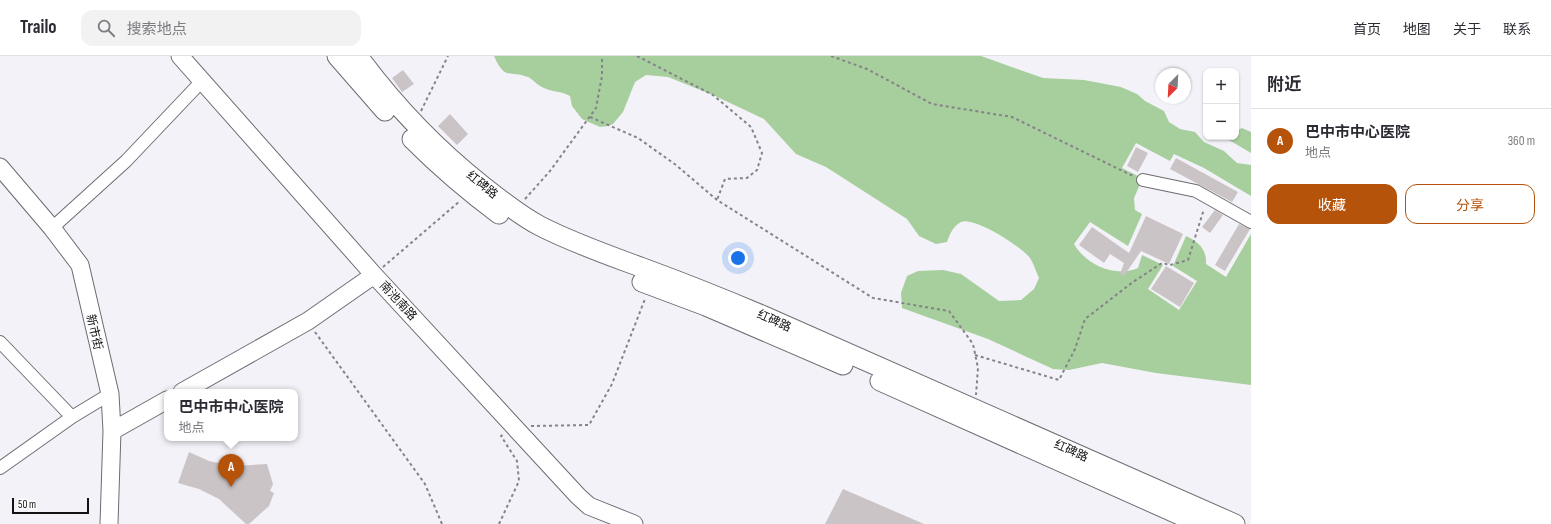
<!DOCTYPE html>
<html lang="zh">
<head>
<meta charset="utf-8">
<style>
	body { margin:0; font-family:"Sofia Sans Condensed","Noto Sans SC",sans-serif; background:#f2f2f3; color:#2b2b33 }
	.controls { position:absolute; right:12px; top:12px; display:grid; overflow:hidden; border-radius:8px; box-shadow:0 1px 3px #0004 }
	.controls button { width:36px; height:36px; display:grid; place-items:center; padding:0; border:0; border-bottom:1px solid #e1e1e2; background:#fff; color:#2b2b33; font:20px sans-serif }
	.compass { position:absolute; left:1155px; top:12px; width:36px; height:36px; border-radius:50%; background:#fff; box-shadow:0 1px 3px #0004; rotate:204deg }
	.scale { position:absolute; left:12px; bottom:10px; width:77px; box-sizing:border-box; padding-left:4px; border:2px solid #131215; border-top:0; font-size:11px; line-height:14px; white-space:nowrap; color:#131215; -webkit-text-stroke:3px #fff; paint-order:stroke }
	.you { position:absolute; left:738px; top:202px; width:14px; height:14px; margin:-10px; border:3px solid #fff; border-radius:50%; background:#1a73e8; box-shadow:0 0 0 6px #1a73e833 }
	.badge { display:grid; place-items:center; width:26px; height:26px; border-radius:50%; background:#b45309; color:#fff; font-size:13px; font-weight:700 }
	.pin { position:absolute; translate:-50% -33px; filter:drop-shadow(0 1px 2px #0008) }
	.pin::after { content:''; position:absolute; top:21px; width:14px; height:12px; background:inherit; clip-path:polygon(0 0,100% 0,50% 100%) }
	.popup { position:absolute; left:164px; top:333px; width:134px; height:52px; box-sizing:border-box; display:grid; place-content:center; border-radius:8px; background:#fff; filter:drop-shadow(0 1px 3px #0005); font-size:13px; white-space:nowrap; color:#7c7c81 }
	.popup b { font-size:15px; color:#2b2b33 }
	.popup::after { content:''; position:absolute; left:50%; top:100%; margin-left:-8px; border:8px solid transparent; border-top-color:#fff }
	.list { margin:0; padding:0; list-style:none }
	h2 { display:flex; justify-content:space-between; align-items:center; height:52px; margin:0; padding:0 16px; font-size:17px }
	h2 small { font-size:13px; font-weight:400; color:#7c7c81 }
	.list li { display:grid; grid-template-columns:26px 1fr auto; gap:12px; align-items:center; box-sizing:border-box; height:64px; padding:0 16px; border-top:1px solid #e1e1e2 }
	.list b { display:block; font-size:15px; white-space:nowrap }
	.list p { margin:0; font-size:13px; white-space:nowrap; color:#7c7c81 }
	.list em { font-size:13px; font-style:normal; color:#7c7c81 }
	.actions { display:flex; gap:8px; padding:12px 16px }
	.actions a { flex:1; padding:9px 0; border:1px solid #b45309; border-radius:12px; text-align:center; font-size:14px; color:#b45309 }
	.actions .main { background:#b45309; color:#fff }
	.icon { flex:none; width:22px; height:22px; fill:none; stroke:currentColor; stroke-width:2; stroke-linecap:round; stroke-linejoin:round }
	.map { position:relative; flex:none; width:1251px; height:468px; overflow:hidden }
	header { display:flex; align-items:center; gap:24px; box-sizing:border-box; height:56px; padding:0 20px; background:#fff; border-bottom:1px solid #e1e1e2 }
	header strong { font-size:19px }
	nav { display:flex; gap:22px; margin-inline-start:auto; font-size:14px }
	.search { width:280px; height:36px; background:#f2f2f3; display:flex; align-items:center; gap:10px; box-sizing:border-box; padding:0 14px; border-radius:12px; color:#7c7c81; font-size:15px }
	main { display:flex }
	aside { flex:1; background:#fff }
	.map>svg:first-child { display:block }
	.green { fill:#a7ce9d }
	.building { fill:#cac4c7 }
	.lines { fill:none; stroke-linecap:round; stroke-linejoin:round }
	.street-casing { stroke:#6d6c71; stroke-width:14 }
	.secondary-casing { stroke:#6d6c71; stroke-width:19 }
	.primary-casing { stroke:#6d6c71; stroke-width:21 }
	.path { stroke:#848388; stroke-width:2; stroke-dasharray:3 3; stroke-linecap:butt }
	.street { stroke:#fff; stroke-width:12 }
	.secondary { stroke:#fff; stroke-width:17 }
	.primary { stroke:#fff; stroke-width:19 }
	.labels { text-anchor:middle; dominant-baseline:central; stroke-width:3.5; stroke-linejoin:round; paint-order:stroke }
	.street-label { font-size:12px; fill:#131215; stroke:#fff }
</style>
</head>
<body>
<header>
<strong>Trailo</strong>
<div class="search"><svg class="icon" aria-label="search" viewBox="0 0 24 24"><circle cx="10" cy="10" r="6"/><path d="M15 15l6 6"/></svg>搜索地点</div>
<nav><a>首页</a><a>地图</a><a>关于</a><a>联系</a></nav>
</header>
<main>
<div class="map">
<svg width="1251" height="468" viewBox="0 0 1251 468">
	<rect width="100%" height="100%" fill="#f3f2f8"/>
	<path class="green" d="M 494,0 L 981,0 L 1043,22 L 1084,24 L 1121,31 L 1137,38 L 1145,45 L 1164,55 L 1169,66 L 1180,73 L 1195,76 L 1204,86 L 1224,95 L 1237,107 L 1251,109 L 1251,140 L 1204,112 L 1174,98 L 1170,105 L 1136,87 L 1122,112 L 1138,120 L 1142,124 L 1134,142 L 1135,154 L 1142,158 L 1128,190 L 1090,166 L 1074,188 C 1086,209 1116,222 1138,212 L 1142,199 L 1163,209 L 1148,233 L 1179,254 L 1197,225 L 1173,210 L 1186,180 C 1199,186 1207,194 1206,208 L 1226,221 L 1251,178 L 1251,329 L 1156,317 L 1102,307 L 1069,314 L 1053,313 L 988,283 L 902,252 L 901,237 L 907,220 L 918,215 L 943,214 L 961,218 L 999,245 L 1021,244 L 1034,233 L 1039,222 C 1036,216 1034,208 1030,202 C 1022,191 974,160 961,166 C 953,170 950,178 947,186 L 936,188 L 919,180 L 907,163 L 826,111 L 796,98 L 764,63 L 713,39 L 668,21 L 646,19 L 635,26 L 623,56 L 613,68 L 608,70 L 600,71 L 582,63 L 572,50 L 570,40 C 562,35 552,36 544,32 C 538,30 534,24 528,21 C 509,14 505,25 494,0 Z
		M 1242,72 L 1251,76 L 1251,97 L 1229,84 L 1230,81 L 1236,81 L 1236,75 Z"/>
	<path class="building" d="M 403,14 L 414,28 L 402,36 L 392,22 Z
		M 450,58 L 468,78 L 457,89 L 438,70 Z
		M 1136,91 L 1148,97 L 1138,116 L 1127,110 Z
		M 1176,102 L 1238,136 L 1232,146 L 1170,113 Z
		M 1215,154 L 1223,159 L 1210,177 L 1202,171 Z
		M 1146,160 L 1183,178 L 1169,208 L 1141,195 L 1124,220 L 1120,218 L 1124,207 L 1110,198 L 1104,207 L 1079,189 L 1092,171 L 1129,197 Z
		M 1239,168 L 1250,173 L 1225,215 L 1215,209 Z
		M 1166,210 L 1194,227 L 1180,251 L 1151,233 Z
		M 189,396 L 209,405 L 233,410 L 267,408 L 273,428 L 270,435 L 274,437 L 269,450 L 249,468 L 246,468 L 219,443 L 199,433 L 178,427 Z
		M 843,433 L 924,468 L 825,468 Z"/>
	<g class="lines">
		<defs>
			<path id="street" d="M 1143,124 L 1196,135 L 1251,166
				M 52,172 L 126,105 L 202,25
				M 0,286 L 72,361
				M 0,412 L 72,361 L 110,338"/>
			<path id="secondary" d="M 180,0 L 374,219 L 578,440 L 589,450 L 634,468
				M 0,111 L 52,172 L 80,209 L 110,338 L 112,375 L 109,468
				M 182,336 L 308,265 L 374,219
				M 112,375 L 167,344"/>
			<path id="primary" d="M 337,0 L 385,55
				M 358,0 C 394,49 435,92 483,130 C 501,144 519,159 540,170 C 573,187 608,199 643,212 C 684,227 724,243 764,260 L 1235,468
				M 412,83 C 439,110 468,135 499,158
				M 642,226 L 706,250 L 843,309
				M 880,325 L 1200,468"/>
		</defs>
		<use href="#street" class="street-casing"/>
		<use href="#secondary" class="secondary-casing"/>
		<use href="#primary" class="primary-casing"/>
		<path class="path" d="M 637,0 L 713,39 L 751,71 L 762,97 L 757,114 L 747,122 L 725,123 L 717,144
			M 831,0 L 867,13 L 932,48 L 1012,61 L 1133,120
			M 421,55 L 448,0
			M 590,61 L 638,82 L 676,109 L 717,144 L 873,242 L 949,255 L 973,288 L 978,312 L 976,339
			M 525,143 L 550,115 L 596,52 L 602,20 L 602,0
			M 383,211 L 460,145
			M 315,276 L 425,428 L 442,468
			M 975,299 L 1059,324 L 1075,293 L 1085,263 L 1133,226 L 1162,207 L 1170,209 L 1188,204 L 1204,153
			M 531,370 L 589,369 L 612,328 L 645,243
			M 499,468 L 519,425 L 517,405 L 501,380 L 504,378"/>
		<use href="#street" class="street"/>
		<use href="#secondary" class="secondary"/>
		<use href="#primary" class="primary"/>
	</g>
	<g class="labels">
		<g class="street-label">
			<text transform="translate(482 129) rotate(39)">红碑路</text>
			<text transform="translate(398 245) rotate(47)">南池南路</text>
			<text transform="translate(774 265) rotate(24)">红碑路</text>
			<text transform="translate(94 276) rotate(77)">新市街</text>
			<text transform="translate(1071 395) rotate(24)">红碑路</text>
		</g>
	</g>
</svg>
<div class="controls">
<button>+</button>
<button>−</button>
</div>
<svg class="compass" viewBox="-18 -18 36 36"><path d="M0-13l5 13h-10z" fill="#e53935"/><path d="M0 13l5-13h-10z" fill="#7c7c81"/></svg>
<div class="scale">50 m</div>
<div class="you"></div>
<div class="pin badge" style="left:231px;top:431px">A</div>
<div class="popup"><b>巴中市中心医院</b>地点</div>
</div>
<aside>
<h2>附近<small></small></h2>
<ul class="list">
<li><span class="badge">A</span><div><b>巴中市中心医院</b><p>地点</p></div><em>360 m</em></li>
</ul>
<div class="actions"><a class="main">收藏</a><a>分享</a></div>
</aside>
</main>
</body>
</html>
